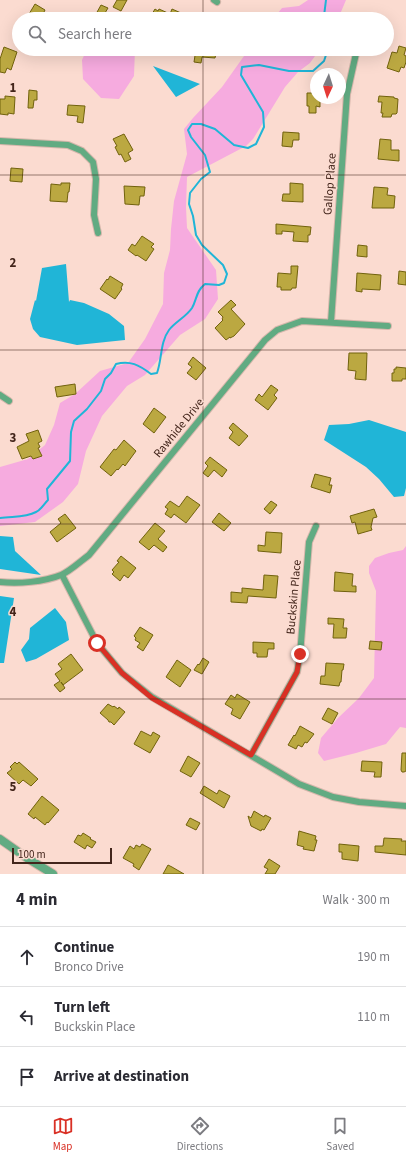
<!DOCTYPE html>
<html lang="en">
<head>
<meta charset="utf-8">
<style>
	body { margin:0; font-family:"Source Sans 3",sans-serif; background:#f2f2f3; color:#2b2b33 }
	.compass { position:absolute; left:310px; top:68px; width:36px; height:36px; border-radius:50%; background:#fff; box-shadow:0 4px 16px #0002; rotate:184deg }
	.scale { position:absolute; left:12px; bottom:10px; width:100px; box-sizing:border-box; padding-left:4px; border:2px solid #43251b; border-top:0; font-size:11px; line-height:14px; white-space:nowrap; color:#43251b; -webkit-text-stroke:3px #fbdbd0; paint-order:stroke }
	.stop { position:absolute; width:12px; height:12px; margin:-9px; border:3px solid #d93025; border-radius:50%; background:#fff }
	.stop.end { background:#d93025; border-color:#fff; box-shadow:0 1px 4px #0008 }
	.list { margin:0; padding:0; list-style:none }
	h2 { display:flex; justify-content:space-between; align-items:center; height:52px; margin:0; padding:0 16px; font-size:17px }
	h2 small { font-size:13px; font-weight:400; color:#7c7c81 }
	.list li { display:grid; grid-template-columns:26px 1fr auto; gap:12px; align-items:center; box-sizing:border-box; height:60px; padding:0 16px; border-top:1px solid #e1e1e2 }
	.list b { display:block; font-size:15px; white-space:nowrap }
	.list p { margin:0; font-size:13px; white-space:nowrap; color:#7c7c81 }
	.list em { font-size:13px; font-style:normal; color:#7c7c81 }
	.icon { flex:none; width:22px; height:22px; fill:none; stroke:currentColor; stroke-width:2; stroke-linecap:round; stroke-linejoin:round }
	.map { position:relative; flex:none; width:406px; height:874px; overflow:hidden }
	.search { position:absolute; background:#fff; box-shadow:0 4px 16px #0002; left:12px; right:12px; top:12px; height:44px; display:flex; align-items:center; gap:10px; box-sizing:border-box; padding:0 14px; border-radius:22px; color:#7c7c81; font-size:15px }
	.sheet { height:232px; background:#fff }
	nav { display:flex; justify-content:space-around; align-items:center; box-sizing:border-box; height:56px; border-top:1px solid #e1e1e2; background:#fff; font-size:11px; color:#7c7c81 }
	nav a { display:grid; justify-items:center; gap:2px }
	nav .on { color:#d93025 }
	.map>svg:first-child { display:block }
	.green { fill:#f6abdf }
	.water { fill:#20b5d7 }
	.lines { fill:none; stroke-linecap:round; stroke-linejoin:round }
	.stream { stroke:#20b5d7; stroke-width:2 }
	.building { fill:#bba841; stroke:#71620d }
	.minor-casing { stroke:#d6b7ac; stroke-width:8 }
	.tertiary-casing { stroke:#d6b7ac; stroke-width:10 }
	.minor { stroke:#61ab82; stroke-width:6 }
	.tertiary { stroke:#61ab82; stroke-width:8 }
	.route { stroke:#d93025; stroke-width:5 }
	.grid { fill:none; stroke:#43251b; stroke-width:1; stroke-opacity:0.55 }
	.labels { text-anchor:middle; dominant-baseline:central; stroke-width:3; stroke-linejoin:round; paint-order:stroke }
	.street-label { font-size:12px; fill:#43251b; stroke:#fbdbd0 }
	.grid-label { font-size:13px; text-anchor:middle; font-weight:bold; fill:#43251b; stroke:#fbdbd0; stroke-width:3; stroke-linejoin:round; paint-order:stroke }
</style>
</head>
<body>
<div class="map">
<svg width="406" height="874" viewBox="0 0 406 874">
	<rect width="100%" height="100%" fill="#fbdbd0"/>
	<path class="green" d="M 308,0 L 346,0 L 338,19 L 273,19 L 282,8 L 299,6 Z
		M 87,49 L 135,49 L 134,76 L 119,99 L 101,98 L 83,79 L 82,60 Z
		M 249,49 L 320,49 L 310,63 L 298,72 L 285,87 L 253,139 L 246,146 L 187,177 L 186,207 L 187,228 L 216,270 L 218,299 L 205,319 L 180,335 L 145,375 L 127,386 L 102,416 L 86,451 L 78,484 L 63,502 L 35,522 L 0,526 L 0,467 L 28,459 L 45,445 L 54,425 L 60,403 L 75,394 L 100,371 L 128,363 L 145,339 L 163,304 L 164,273 L 170,250 L 171,229 L 174,201 L 187,154 L 184,129 L 193,118 L 222,87 Z
		M 406,546 L 406,728 L 400,727 L 386,744 L 356,753 L 324,761 L 318,753 L 321,738 L 338,718 L 359,698 L 374,678 L 376,591 L 369,573 L 369,566 L 375,558 L 389,553 L 403,550 Z"/>
	<path class="water" d="M 153,66 L 200,84 L 176,97 Z
		M 66,264 L 69,302 L 70,300 L 84,303 L 109,314 L 124,326 L 125,340 L 77,345 L 40,337 L 33,329 L 30,319 L 35,300 L 36,301 L 42,268 Z
		M 369,420 L 406,432 L 406,488 L 404,496 L 394,497 L 379,479 L 366,467 L 324,440 L 329,425 L 349,424 Z
		M 0,536 L 13,537 L 15,551 L 41,575 L 0,569 Z
		M 0,596 L 14,598 L 4,663 L 0,663 Z
		M 55,608 L 66,622 L 69,640 L 36,659 L 26,662 L 21,650 L 29,639 L 30,628 Z"/>
	<g class="lines">
		<path class="stream" d="M 325,19 L 324,16 L 326,0
			M 0,518 C 12,516 25,518 36,512 C 41,510 44,504 48,500 L 47,489 L 70,461 L 71,432 L 74,421 L 87,409 L 101,391 L 105,379 L 111,373 L 116,364 C 130,360 139,365 151,374 L 157,373 C 162,360 160,342 169,330 C 175,322 186,317 192,308 C 197,299 196,291 205,284 L 219,285 L 224,283 L 227,274 L 223,265 L 202,245 L 196,235 L 193,216 L 189,204 L 190,193 L 201,179 L 210,172 L 205,155 L 191,137 L 188,130 L 192,124 L 201,124 L 215,129 L 234,145 L 248,148 L 256,144 L 264,127 L 263,112 L 241,75 L 242,67 L 259,65 L 289,71 L 313,71 L 324,61 L 328,49"/>
	</g>
	<path class="building" d="M 117,0 L 127,0 L 121,11 L 113,7 Z
		M 35,4 L 45,10 L 43,14 L 51,19 L 26,19 Z
		M 101,5 L 108,8 L 102,18 L 96,14 Z
		M 155,9 L 158,11 L 159,9 L 170,14 L 172,9 L 181,13 L 178,18 L 179,19 L 154,19 L 155,16 L 152,14 Z
		M 399,46 L 406,48 L 404,55 L 406,56 L 406,62 L 404,68 L 401,67 L 399,72 L 387,68 L 392,52 L 397,53 Z
		M 4,47 L 17,52 L 11,70 L 7,68 L 5,73 L 0,72 L 0,59 Z
		M 196,49 L 217,49 L 215,58 L 202,57 L 201,63 L 194,62 Z
		M 29,90 L 37,91 L 37,100 L 34,100 L 33,108 L 28,108 Z
		M 307,93 L 316,93 L 316,98 L 320,98 L 320,107 L 316,106 L 316,113 L 309,113 L 309,106 L 307,106 Z
		M 5,96 L 15,97 L 14,114 L 8,113 L 8,115 L 0,114 L 0,99 L 5,99 Z
		M 379,96 L 394,97 L 394,98 L 398,99 L 397,113 L 396,114 L 392,114 L 391,117 L 382,117 L 383,113 L 381,113 L 382,102 L 378,102 Z
		M 68,105 L 85,106 L 83,123 L 77,122 L 78,116 L 67,115 Z
		M 283,132 L 299,133 L 299,140 L 293,140 L 292,147 L 282,146 Z
		M 124,134 L 133,150 L 128,153 L 131,159 L 125,162 L 121,154 L 119,155 L 115,147 L 117,146 L 113,139 Z
		M 380,139 L 391,140 L 391,150 L 399,150 L 399,161 L 378,159 Z
		M 11,168 L 23,169 L 22,182 L 10,181 Z
		M 61,183 L 70,183 L 69,192 L 68,192 L 67,202 L 50,201 L 51,184 L 61,185 Z
		M 290,183 L 303,184 L 303,202 L 282,201 L 283,194 L 290,194 Z
		M 124,186 L 145,187 L 144,196 L 140,196 L 139,205 L 125,204 Z
		M 374,187 L 388,188 L 387,195 L 395,196 L 394,208 L 372,208 Z
		M 276,224 L 311,227 L 310,235 L 308,235 L 308,242 L 293,241 L 294,232 L 282,231 L 282,234 L 276,234 Z
		M 142,236 L 154,244 L 151,247 L 154,249 L 146,261 L 137,255 L 136,256 L 128,250 L 132,244 L 135,246 Z
		M 358,245 L 367,246 L 367,257 L 357,256 Z
		M 291,266 L 298,266 L 296,288 L 292,288 L 291,290 L 281,290 L 281,287 L 277,287 L 278,273 L 291,274 Z
		M 399,271 L 406,272 L 406,285 L 398,284 Z
		M 357,273 L 381,275 L 380,290 L 362,289 L 362,292 L 356,291 Z
		M 110,276 L 123,284 L 121,288 L 122,289 L 115,299 L 100,289 L 107,279 L 108,280 Z
		M 231,300 L 236,305 L 231,309 L 245,324 L 234,336 L 230,338 L 230,337 L 226,340 L 215,328 L 223,320 L 222,319 L 223,317 L 218,312 Z
		M 349,353 L 367,353 L 366,380 L 355,379 L 356,371 L 348,370 Z
		M 193,357 L 206,368 L 196,380 L 187,373 L 192,367 L 188,364 Z
		M 396,367 L 406,368 L 406,379 L 402,379 L 402,381 L 392,381 L 392,373 L 394,373 L 394,369 L 396,369 Z
		M 75,384 L 76,394 L 57,397 L 55,387 Z
		M 271,385 L 278,390 L 274,395 L 277,398 L 268,410 L 255,400 L 259,394 L 262,397 Z
		M 154,408 L 166,417 L 154,433 L 143,424 Z
		M 233,423 L 248,436 L 239,446 L 229,438 L 233,432 L 229,428 Z
		M 38,430 L 42,441 L 38,443 L 40,447 L 38,448 L 42,456 L 33,459 L 31,456 L 22,459 L 17,447 L 29,441 L 26,434 Z
		M 124,440 L 136,451 L 125,466 L 123,464 L 118,470 L 117,469 L 111,476 L 100,467 L 114,449 L 116,450 Z
		M 210,457 L 227,470 L 222,477 L 214,470 L 208,477 L 203,473 L 208,466 L 205,463 Z
		M 315,474 L 331,478 L 329,485 L 332,485 L 330,493 L 311,487 Z
		M 187,496 L 200,505 L 186,523 L 174,514 L 171,518 L 165,514 L 168,509 L 165,507 L 170,501 L 179,507 Z
		M 271,501 L 277,505 L 270,514 L 264,509 Z
		M 374,509 L 377,517 L 373,518 L 371,527 L 372,530 L 358,534 L 355,522 L 352,523 L 350,516 Z
		M 219,513 L 231,523 L 224,531 L 212,522 Z
		M 65,514 L 76,528 L 57,542 L 50,532 L 61,523 L 58,519 Z
		M 155,523 L 165,531 L 158,539 L 167,547 L 163,552 L 154,545 L 149,550 L 139,542 Z
		M 266,532 L 282,533 L 281,553 L 258,551 L 258,545 L 265,546 Z
		M 121,556 L 136,568 L 128,578 L 124,575 L 120,581 L 112,574 L 114,572 L 112,570 L 119,562 L 117,561 Z
		M 335,572 L 353,574 L 352,586 L 356,586 L 356,592 L 334,591 Z
		M 264,575 L 278,576 L 276,598 L 248,596 L 247,603 L 231,602 L 231,592 L 242,593 L 242,588 L 263,590 Z
		M 328,618 L 344,619 L 343,628 L 347,628 L 346,638 L 333,638 L 334,624 L 328,624 Z
		M 140,627 L 153,635 L 143,651 L 137,647 L 140,643 L 135,640 L 136,638 L 134,636 Z
		M 370,641 L 382,642 L 381,650 L 369,649 Z
		M 253,642 L 274,643 L 274,649 L 268,649 L 267,657 L 257,657 L 257,653 L 253,653 Z
		M 71,654 L 83,670 L 63,685 L 61,682 L 65,688 L 60,692 L 54,685 L 60,681 L 55,674 L 62,669 L 58,664 Z
		M 203,658 L 209,662 L 202,674 L 194,670 L 198,664 L 199,665 Z
		M 177,660 L 191,670 L 180,687 L 166,677 Z
		M 326,663 L 344,664 L 343,670 L 342,670 L 341,682 L 340,682 L 339,686 L 320,684 L 321,676 L 325,676 Z
		M 237,694 L 250,702 L 240,719 L 231,714 L 233,709 L 225,704 L 231,695 L 235,698 Z
		M 108,704 L 113,707 L 114,706 L 118,709 L 119,707 L 125,712 L 114,725 L 111,722 L 109,722 L 108,720 L 100,713 Z
		M 328,708 L 338,713 L 332,724 L 322,719 Z
		M 300,726 L 314,734 L 307,743 L 305,742 L 302,747 L 298,745 L 296,749 L 288,745 L 294,735 L 295,736 Z
		M 141,731 L 151,736 L 153,732 L 160,736 L 150,753 L 134,744 Z
		M 402,753 L 406,753 L 406,771 L 404,772 L 402,772 L 401,770 Z
		M 188,756 L 200,763 L 191,777 L 180,771 Z
		M 362,761 L 382,762 L 381,777 L 374,777 L 375,772 L 361,771 Z
		M 15,762 L 17,764 L 19,762 L 38,779 L 31,786 L 23,780 L 19,784 L 7,773 L 12,769 L 10,767 Z
		M 204,786 L 217,794 L 219,790 L 230,796 L 224,808 L 200,793 Z
		M 42,796 L 59,810 L 48,823 L 47,822 L 45,825 L 35,817 L 34,819 L 28,814 Z
		M 254,811 L 264,817 L 265,815 L 271,818 L 264,830 L 262,829 L 261,831 L 251,826 L 248,816 L 251,818 Z
		M 190,818 L 200,823 L 196,830 L 186,825 Z
		M 299,831 L 316,836 L 315,840 L 317,840 L 314,851 L 303,849 L 304,847 L 297,845 Z
		M 83,833 L 91,838 L 90,839 L 96,842 L 92,848 L 87,845 L 85,849 L 74,842 L 78,835 L 81,836 Z
		M 384,838 L 402,839 L 401,841 L 406,841 L 406,855 L 375,852 L 375,846 L 383,846 Z
		M 142,844 L 151,849 L 139,870 L 133,866 L 134,864 L 123,858 L 130,846 L 134,849 L 136,845 L 140,847 Z
		M 339,844 L 359,846 L 358,861 L 342,859 L 342,852 L 339,852 Z
		M 269,859 L 280,866 L 275,874 L 265,874 L 268,869 L 264,867 Z
		M 168,865 L 172,867 L 184,874 L 163,874 Z"/>
	<g class="lines">
		<defs>
			<path id="minor" d="M 214,0 L 217,2
				M 0,141 L 68,145 L 82,151 L 93,162 L 96,179 L 94,215 L 98,233
				M 331,322 L 347,94 L 357,49
				M 0,395 L 9,401
				M 62,575 L 97,643 L 122,673 L 152,697 L 299,784 L 333,797 L 359,802 L 406,806
				M 0,582 C 18,584 44,582 61,575 C 69,572 81,561 89,555 L 265,340 L 277,330 L 302,321 L 388,326
				M 251,755 L 297,672 L 300,655 L 309,542 L 316,526"/>
			<path id="tertiary" d="M 0,839 L 27,858 L 53,874"/>
		</defs>
		<use href="#minor" class="minor-casing"/>
		<use href="#tertiary" class="tertiary-casing"/>
		<use href="#minor" class="minor"/>
		<use href="#tertiary" class="tertiary"/>
	</g>
	<g class="lines">
		<path class="route" d="M 97,643 L 122,673 L 152,698 L 251,755 L 297,672 L 300,654"/>
	</g>
	<path class="grid" d="M 203,0 L 203,19M 203,49 L 203,874M 0,175 L 406,175M 0,350 L 406,350M 0,524 L 406,524M 0,699 L 406,699"/>
	<g class="labels">
		<g class="street-label">
			<text transform="translate(330 184) rotate(-86)">Gallop Place</text>
			<text transform="translate(179 428) rotate(-51)">Rawhide Drive</text>
			<text transform="translate(294 597) rotate(-85)">Buckskin Place</text>
		</g>
	</g>
	<g class="grid-label">
		<text x="13" y="92">1</text>
		<text x="13" y="267">2</text>
		<text x="13" y="442">3</text>
		<text x="13" y="616">4</text>
		<text x="13" y="791">5</text>
	</g>
</svg>
<svg class="compass" viewBox="-18 -18 36 36"><path d="M0-13l5 13h-10z" fill="#e53935"/><path d="M0 13l5-13h-10z" fill="#7c7c81"/></svg>
<div class="scale">100 m</div>
<div class="stop" style="left:97px;top:643px"></div>
<div class="stop end" style="left:300px;top:654px"></div>
<div class="search"><svg class="icon" aria-label="search" viewBox="0 0 24 24"><circle cx="10" cy="10" r="6"/><path d="M15 15l6 6"/></svg>Search here</div>
</div>
<section class="sheet">
<h2>4 min<small>Walk · 300 m</small></h2>
<ul class="list">
<li><svg class="icon" aria-label="ahead" viewBox="0 0 24 24"><path d="M12 20V5M6 11l6-6 6 6"/></svg><div><b>Continue</b><p>Bronco Drive</p></div><em>190 m</em></li>
<li><svg class="icon" aria-label="left" viewBox="0 0 24 24"><path d="M17 20v-9H6M10 6l-5 5 5 5"/></svg><div><b>Turn left</b><p>Buckskin Place</p></div><em>110 m</em></li>
<li><svg class="icon" aria-label="arrive" viewBox="0 0 24 24"><path d="M6 21V4h12l-3 4 3 4H6"/></svg><div><b>Arrive at destination</b></div></li>
</ul>
</section>
<nav>
<a class="on"><svg class="icon" aria-label="map" viewBox="0 0 24 24"><path d="M3 6l6-2 6 2 6-2v14l-6 2-6-2-6 2zM9 4v14M15 6v14"/></svg>Map</a>
<a><svg class="icon" aria-label="directions" viewBox="0 0 24 24"><path d="M12 3l9 9-9 9-9-9zM9 14v-3h6M13 9l2 2-2 2"/></svg>Directions</a>
<a><svg class="icon" aria-label="saved" viewBox="0 0 24 24"><path d="M7 4h10v16l-5-4-5 4z"/></svg>Saved</a>
</nav>
</body>
</html>
